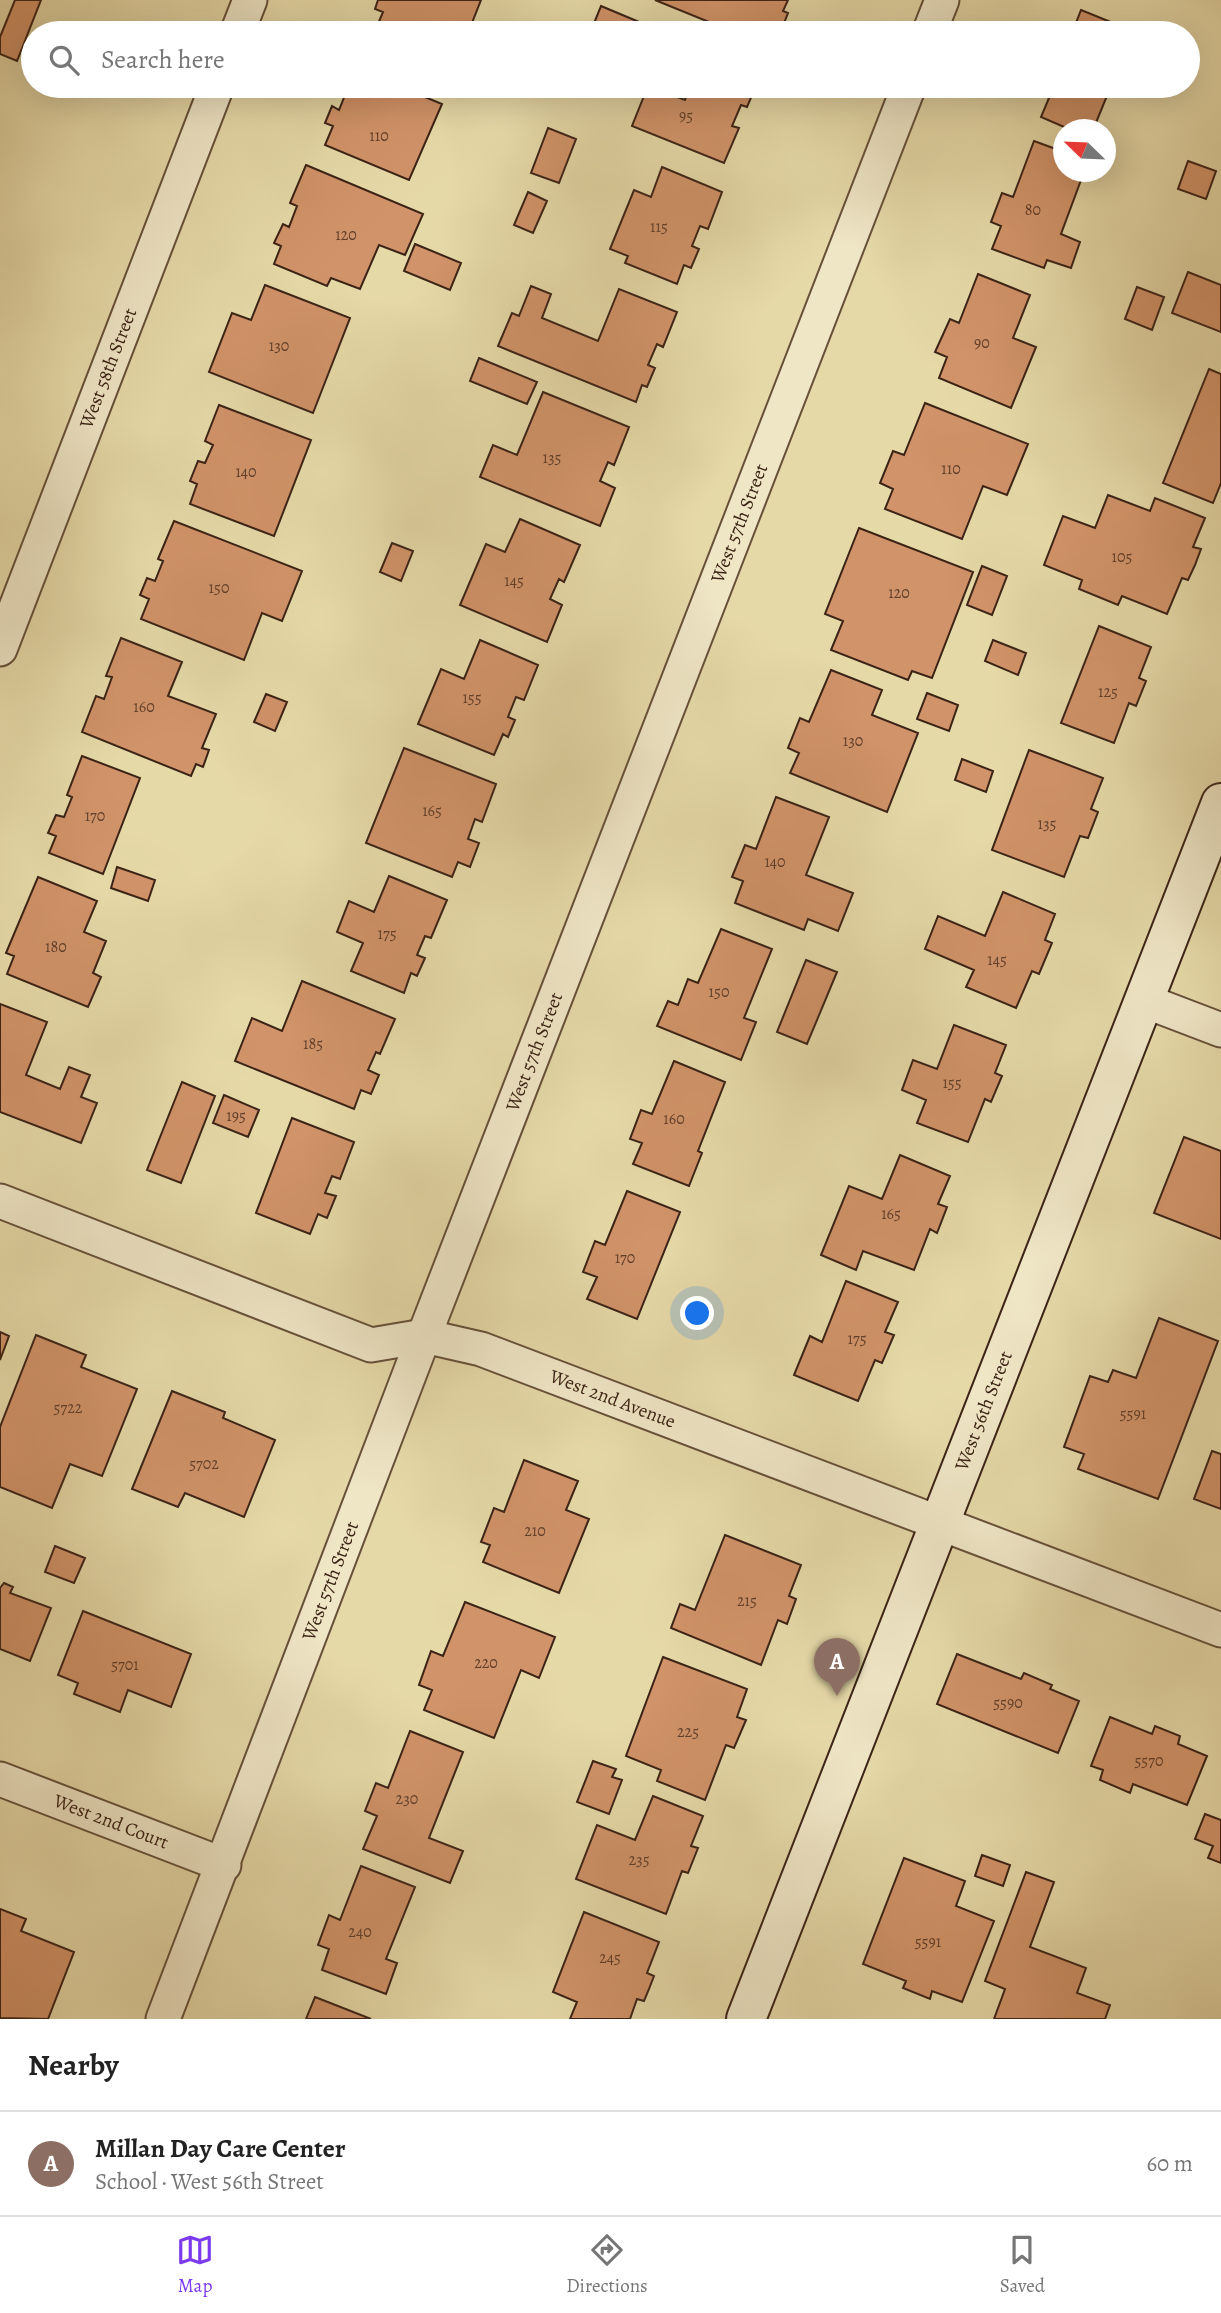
<!DOCTYPE html>
<html lang="en">
<head>
<meta charset="utf-8">
<style>
	body { margin:0; font-family:Alegreya,serif; background:#f2f2f2; color:#222 }
	.compass { position:absolute; left:1053px; top:119px; width:63px; height:63px; border-radius:50%; background:#fff; box-shadow:0 7px 28px #0002; rotate:293deg }
	.you { position:absolute; left:698px; top:1314px; width:24px; height:24px; margin:-18px; border:5px solid #fff; border-radius:50%; background:#1a73e8; box-shadow:0 0 0 10px #1a73e833 }
	.badge { display:grid; place-items:center; width:46px; height:46px; border-radius:50%; background:#7c3aed; color:#fff; font-size:23px; font-weight:700 }
	.pin { position:absolute; translate:-50% -58px; filter:drop-shadow(0 2px 4px #0008) }
	.pin::after { content:''; position:absolute; top:37px; width:24px; height:21px; background:inherit; clip-path:polygon(0 0,100% 0,50% 100%) }
	.list { margin:0; padding:0; list-style:none }
	h2 { display:flex; justify-content:space-between; align-items:center; height:91px; margin:0; padding:0 28px; font-size:30px }
	h2 small { font-size:23px; font-weight:400; color:#767676 }
	.list li { display:grid; grid-template-columns:46px 1fr auto; gap:21px; align-items:center; box-sizing:border-box; height:105px; padding:0 28px; border-top:2px solid #e0e0e0 }
	.list b { display:block; font-size:26px; white-space:nowrap }
	.list p { margin:0; font-size:23px; white-space:nowrap; color:#767676 }
	.list em { font-size:23px; font-style:normal; color:#767676 }
	.icon { flex:none; width:38px; height:38px; fill:none; stroke:currentColor; stroke-width:2; stroke-linecap:round; stroke-linejoin:round }
	.map { position:relative; flex:none; width:1221px; height:2019px; overflow:hidden }
	.search { position:absolute; background:#fff; box-shadow:0 7px 28px #0002; left:21px; right:21px; top:21px; height:77px; display:flex; align-items:center; gap:18px; box-sizing:border-box; padding:0 24px; border-radius:38px; color:#767676; font-size:26px }
	.sheet { height:196px; background:#fff }
	nav { display:flex; justify-content:space-around; align-items:center; box-sizing:border-box; height:98px; border-top:2px solid #e0e0e0; background:#fff; font-size:19px; color:#767676 }
	nav a { display:grid; justify-items:center; gap:4px }
	nav .on { color:#7c3aed }
	.map>svg:first-child { display:block }
	.building { fill:#d19369; stroke:#3b2316; stroke-width:2 }
	.lines { fill:none; stroke-linecap:round; stroke-linejoin:round }
	.street-casing { stroke:#66503a; stroke-width:37 }
	.secondary-casing { stroke:#3b2316; stroke-width:42 }
	.street { stroke:#efe6c6; stroke-width:33 }
	.secondary { stroke:#efe6c6; stroke-width:38 }
	.labels { text-anchor:middle; dominant-baseline:central; stroke-width:5; stroke-linejoin:round; paint-order:stroke }
	.number-label { font-size:16px; fill:#603f2b }
	.street-label { font-size:19px; fill:#3b2316; stroke:#efe6c6 }
</style>
</head>
<body>
<div class="map">
<svg width="1221" height="2019" viewBox="0 0 1221 2019">
	<rect width="100%" height="100%" fill="#e6d9a8"/>
	<filter id="stains"><feTurbulence type="fractalNoise" baseFrequency=".00286" numOctaves="4"/><feColorMatrix values="0 0 0 0 .2 0 0 0 0 .09 0 0 0 0 .02 0 0 0 .5 -.17"/></filter>
	<radialGradient id="worn" r=".72"><stop offset=".6" stop-color="#630" stop-opacity="0"/><stop offset="1" stop-color="#630" stop-opacity=".3"/></radialGradient>
	<path class="building" d="M 15,0 L 41,0 L 17,61 L 0,54 L 0,37 Z
		M 378,0 L 481,0 L 468,33 L 381,33 L 375,31 L 383,12 L 375,9 Z
		M 655,0 L 788,0 L 783,11 L 788,13 L 780,33 L 736,33 Z
		M 601,6 L 663,32 L 663,33 L 590,33 Z
		M 1081,10 L 1133,31 L 1132,33 L 1072,33 Z
		M 342,86 L 410,86 L 408,90 L 442,104 L 409,180 L 325,145 L 333,126 L 325,123 L 332,106 L 339,110 L 347,90 L 341,88 Z
		M 648,86 L 685,100 L 690,86 L 756,86 L 747,107 L 741,105 L 732,126 L 739,128 L 724,163 L 632,126 Z
		M 1040,86 L 1111,86 L 1093,130 L 1071,130 L 1041,117 L 1049,98 L 1037,93 Z
		M 548,128 L 576,139 L 559,183 L 531,173 Z
		M 1034,141 L 1064,152 L 1064,172 L 1084,172 L 1061,234 L 1080,242 L 1071,268 L 1047,260 L 1044,268 L 992,249 L 1001,226 L 991,222 L 1002,193 L 1013,197 Z
		M 1188,161 L 1216,171 L 1206,199 L 1178,189 Z
		M 306,165 L 423,214 L 405,255 L 379,245 L 360,289 L 331,278 L 327,286 L 274,264 L 281,246 L 274,243 L 283,224 L 289,227 L 297,206 L 290,203 Z
		M 662,167 L 722,192 L 708,229 L 700,226 L 692,246 L 699,249 L 691,268 L 684,265 L 677,284 L 625,263 L 628,256 L 610,249 L 634,190 L 651,197 Z
		M 528,192 L 547,201 L 533,233 L 514,225 Z
		M 415,244 L 461,263 L 450,290 L 404,271 Z
		M 1188,272 L 1221,285 L 1221,332 L 1172,313 Z
		M 978,274 L 1030,295 L 1013,338 L 1036,347 L 1011,408 L 939,378 L 947,357 L 935,352 L 950,319 L 959,323 Z
		M 265,285 L 350,318 L 313,413 L 209,372 L 232,313 L 251,320 Z
		M 531,286 L 551,294 L 542,318 L 598,341 L 619,289 L 677,312 L 663,347 L 657,344 L 648,365 L 655,368 L 647,387 L 642,385 L 636,402 L 498,346 L 512,313 L 519,316 Z
		M 1137,287 L 1164,297 L 1152,330 L 1125,319 Z
		M 479,358 L 537,382 L 527,404 L 470,381 Z
		M 1209,369 L 1221,374 L 1221,483 L 1213,503 L 1163,483 Z
		M 543,392 L 629,427 L 614,465 L 608,462 L 600,481 L 615,488 L 600,526 L 480,477 L 493,445 L 517,455 Z
		M 925,403 L 1028,444 L 1007,495 L 983,486 L 962,539 L 885,509 L 893,489 L 880,483 L 893,451 L 904,455 Z
		M 219,405 L 311,440 L 274,536 L 190,504 L 197,484 L 190,481 L 198,461 L 205,463 L 213,445 L 205,441 Z
		M 1108,495 L 1150,511 L 1155,498 L 1205,518 L 1193,547 L 1201,549 L 1195,565 L 1188,580 L 1182,578 L 1167,614 L 1122,596 L 1118,605 L 1079,589 L 1082,580 L 1044,565 L 1063,516 L 1095,528 Z
		M 520,519 L 580,545 L 564,582 L 559,579 L 550,599 L 562,605 L 547,642 L 460,605 L 486,544 L 505,552 Z
		M 174,521 L 302,571 L 282,621 L 262,613 L 244,660 L 141,619 L 149,599 L 140,595 L 147,578 L 155,581 L 163,561 L 158,559 Z
		M 859,528 L 973,572 L 932,678 L 912,671 L 908,680 L 831,650 L 843,621 L 825,614 Z
		M 392,543 L 413,551 L 401,581 L 380,572 Z
		M 982,566 L 1007,576 L 992,615 L 967,605 Z
		M 1099,626 L 1151,647 L 1139,678 L 1146,681 L 1136,706 L 1129,703 L 1114,743 L 1061,723 Z
		M 121,638 L 182,662 L 168,696 L 216,714 L 202,748 L 209,750 L 203,767 L 196,764 L 191,776 L 82,732 L 96,696 L 104,699 L 112,677 L 106,676 Z
		M 480,640 L 538,665 L 524,700 L 516,697 L 508,717 L 515,720 L 508,737 L 503,734 L 494,755 L 418,724 L 441,669 L 464,679 Z
		M 993,640 L 1026,653 L 1018,675 L 985,661 Z
		M 831,670 L 882,690 L 872,715 L 918,733 L 887,812 L 790,773 L 799,753 L 788,748 L 800,718 L 809,722 Z
		M 927,693 L 958,705 L 949,731 L 917,719 Z
		M 266,694 L 287,702 L 275,731 L 254,722 Z
		M 404,748 L 496,784 L 482,822 L 475,819 L 468,839 L 479,843 L 470,867 L 458,862 L 452,877 L 366,843 Z
		M 1029,750 L 1103,778 L 1091,809 L 1098,812 L 1088,838 L 1080,836 L 1064,877 L 992,850 Z
		M 82,756 L 140,778 L 103,874 L 49,853 L 56,836 L 48,833 L 56,815 L 64,817 L 72,797 L 67,795 Z
		M 962,759 L 993,771 L 986,792 L 955,780 Z
		M 776,797 L 829,817 L 806,875 L 853,893 L 838,931 L 808,919 L 804,930 L 735,903 L 743,881 L 732,877 L 745,845 L 756,849 Z
		M 117,867 L 155,880 L 148,901 L 111,888 Z
		M 389,876 L 447,900 L 431,938 L 425,936 L 417,955 L 425,958 L 417,976 L 411,973 L 404,993 L 351,971 L 363,943 L 337,932 L 349,901 L 374,912 Z
		M 38,877 L 97,901 L 84,932 L 106,941 L 93,973 L 101,977 L 88,1007 L 7,974 L 14,956 L 6,953 Z
		M 1003,892 L 1055,914 L 1045,940 L 1052,943 L 1039,974 L 1032,971 L 1016,1008 L 966,987 L 974,970 L 925,949 L 938,916 L 985,936 Z
		M 721,929 L 772,949 L 744,1018 L 756,1022 L 741,1060 L 657,1026 L 668,1001 L 678,1005 L 688,979 L 698,983 Z
		M 806,960 L 837,972 L 807,1044 L 777,1032 Z
		M 302,981 L 395,1019 L 380,1054 L 376,1052 L 368,1070 L 379,1075 L 371,1094 L 361,1090 L 354,1109 L 235,1061 L 252,1018 L 282,1031 Z
		M 0,1004 L 47,1022 L 26,1075 L 60,1089 L 69,1067 L 90,1075 L 81,1097 L 97,1103 L 81,1143 L 0,1112 Z
		M 954,1025 L 1006,1045 L 995,1073 L 1002,1076 L 991,1102 L 985,1099 L 968,1142 L 917,1123 L 926,1100 L 902,1090 L 913,1060 L 937,1069 Z
		M 674,1061 L 725,1082 L 698,1151 L 702,1153 L 689,1186 L 633,1164 L 642,1143 L 630,1139 L 641,1110 L 652,1114 Z
		M 182,1082 L 215,1096 L 181,1183 L 147,1170 Z
		M 224,1095 L 259,1110 L 248,1137 L 213,1123 Z
		M 292,1118 L 354,1142 L 340,1179 L 332,1176 L 325,1193 L 336,1196 L 327,1218 L 318,1214 L 310,1234 L 256,1213 Z
		M 1184,1137 L 1221,1151 L 1221,1239 L 1154,1213 Z
		M 900,1155 L 950,1176 L 938,1204 L 947,1207 L 937,1233 L 930,1229 L 914,1270 L 863,1251 L 856,1270 L 821,1255 L 849,1186 L 882,1199 Z
		M 627,1191 L 680,1212 L 637,1319 L 587,1299 L 597,1277 L 583,1272 L 595,1241 L 605,1245 Z
		M 846,1281 L 898,1302 L 885,1332 L 894,1335 L 882,1363 L 875,1360 L 858,1401 L 794,1375 L 810,1336 L 822,1342 Z
		M 1159,1318 L 1218,1341 L 1158,1499 L 1078,1469 L 1084,1454 L 1064,1447 L 1090,1376 L 1108,1382 L 1113,1370 L 1136,1378 Z
		M 0,1332 L 9,1336 L 0,1360 Z
		M 36,1335 L 86,1355 L 81,1367 L 137,1389 L 102,1476 L 70,1464 L 52,1508 L 0,1487 L 0,1427 Z
		M 172,1391 L 225,1412 L 223,1418 L 275,1440 L 244,1517 L 185,1493 L 178,1507 L 132,1489 Z
		M 1212,1451 L 1221,1454 L 1221,1509 L 1194,1499 Z
		M 524,1460 L 578,1481 L 566,1510 L 589,1519 L 559,1593 L 483,1562 L 490,1545 L 481,1542 L 494,1508 L 504,1512 Z
		M 725,1535 L 801,1565 L 789,1596 L 796,1599 L 787,1624 L 778,1620 L 761,1665 L 671,1628 L 680,1604 L 695,1610 Z
		M 55,1546 L 85,1558 L 74,1583 L 45,1572 Z
		M 4,1583 L 13,1587 L 10,1593 L 51,1608 L 30,1661 L 0,1649 L 0,1588 Z
		M 465,1602 L 555,1637 L 539,1678 L 521,1670 L 494,1738 L 424,1710 L 432,1690 L 419,1685 L 431,1651 L 443,1656 Z
		M 83,1611 L 191,1654 L 171,1707 L 128,1690 L 120,1712 L 74,1694 L 78,1683 L 58,1675 Z
		M 957,1654 L 1021,1679 L 1024,1673 L 1052,1685 L 1050,1689 L 1079,1701 L 1058,1753 L 937,1704 Z
		M 663,1657 L 747,1689 L 737,1717 L 746,1720 L 734,1748 L 726,1745 L 705,1800 L 657,1781 L 661,1770 L 626,1756 Z
		M 1110,1717 L 1152,1734 L 1155,1726 L 1180,1736 L 1178,1744 L 1207,1756 L 1187,1805 L 1133,1784 L 1130,1793 L 1100,1780 L 1103,1770 L 1091,1766 Z
		M 410,1731 L 463,1752 L 429,1838 L 463,1851 L 450,1883 L 363,1849 L 377,1816 L 365,1811 L 376,1783 L 388,1788 Z
		M 593,1761 L 616,1769 L 612,1777 L 622,1780 L 609,1814 L 577,1802 Z
		M 653,1796 L 703,1816 L 691,1846 L 698,1848 L 688,1873 L 682,1871 L 666,1914 L 576,1879 L 597,1825 L 635,1840 Z
		M 1205,1814 L 1221,1820 L 1221,1863 L 1208,1858 L 1213,1846 L 1195,1839 Z
		M 982,1855 L 1010,1865 L 1003,1886 L 975,1876 Z
		M 904,1858 L 965,1881 L 956,1906 L 994,1921 L 962,2002 L 932,1991 L 930,1999 L 903,1988 L 906,1981 L 863,1964 Z
		M 361,1866 L 415,1887 L 386,1959 L 397,1963 L 386,1994 L 322,1970 L 329,1949 L 318,1945 L 329,1915 L 340,1920 Z
		M 1026,1872 L 1054,1882 L 1030,1947 L 1086,1968 L 1077,1993 L 1110,2005 L 1105,2019 L 994,2019 L 1005,1989 L 985,1981 Z
		M 0,1909 L 26,1919 L 21,1931 L 74,1952 L 48,2019 L 0,2018 Z
		M 584,1912 L 659,1942 L 647,1973 L 654,1976 L 649,1989 L 644,2001 L 637,1999 L 630,2019 L 570,2019 L 577,2002 L 553,1992 Z
		M 315,1997 L 371,2019 L 306,2019 Z"/>
	<g class="lines">
		<defs>
			<g id="street">
				<path d="M 237,33 L 250,0"/>
				<path d="M 929,33 L 942,0"/>
				<path id="s1" d="M 0,649 L 217,86"/>
				<path d="M 1145,1001 L 1221,1030"/>
				<path id="s2" d="M 0,1201 L 371,1345 L 424,1336 L 481,1349 L 1221,1630"/>
				<path id="s3" d="M 0,1779 L 224,1865"/>
				<path id="s4" d="M 163,2019 L 424,1336 L 909,86"/>
			</g>
			<g id="secondary">
				<path id="s5" d="M 746,2019 L 1221,803"/>
			</g>
		</defs>
		<use href="#street" class="street-casing"/>
		<use href="#secondary" class="secondary-casing"/>
		<use href="#street" class="street"/>
		<use href="#secondary" class="secondary"/>
	</g>
	<g class="labels">
		<g class="number-label">
			<text x="686" y="116">95</text>
			<text x="379" y="136">110</text>
			<text x="1033" y="210">80</text>
			<text x="659" y="227">115</text>
			<text x="346" y="235">120</text>
			<text x="982" y="343">90</text>
			<text x="279" y="346">130</text>
			<text x="552" y="458">135</text>
			<text x="951" y="469">110</text>
			<text x="246" y="472">140</text>
			<text x="1122" y="557">105</text>
			<text x="514" y="581">145</text>
			<text x="219" y="588">150</text>
			<text x="899" y="593">120</text>
			<text x="1108" y="692">125</text>
			<text x="472" y="698">155</text>
			<text x="144" y="707">160</text>
			<text x="853" y="741">130</text>
			<text x="432" y="811">165</text>
			<text x="95" y="816">170</text>
			<text x="1047" y="824">135</text>
			<text x="775" y="862">140</text>
			<text x="387" y="934">175</text>
			<text x="56" y="947">180</text>
			<text x="997" y="960">145</text>
			<text x="719" y="992">150</text>
			<text x="313" y="1044">185</text>
			<text x="952" y="1083">155</text>
			<text x="236" y="1116">195</text>
			<text x="674" y="1119">160</text>
			<text x="891" y="1214">165</text>
			<text x="625" y="1258">170</text>
			<text x="857" y="1339">175</text>
			<text x="68" y="1408">5722</text>
			<text x="1133" y="1414">5591</text>
			<text x="204" y="1464">5702</text>
			<text x="535" y="1531">210</text>
			<text x="747" y="1601">215</text>
			<text x="486" y="1663">220</text>
			<text x="125" y="1665">5701</text>
			<text x="1008" y="1703">5590</text>
			<text x="688" y="1732">225</text>
			<text x="1149" y="1761">5570</text>
			<text x="407" y="1799">230</text>
			<text x="639" y="1860">235</text>
			<text x="360" y="1932">240</text>
			<text x="928" y="1942">5591</text>
			<text x="610" y="1958">245</text>
		</g>
		<g class="street-label">
			<text stroke="none"><textPath href="#s1" startOffset="301">West 58th Street</textPath></text>
			<text stroke="none"><textPath href="#s4" startOffset="1603">West 57th Street</textPath></text>
			<text stroke="none"><textPath href="#s4" startOffset="1036">West 57th Street</textPath></text>
			<text stroke="none"><textPath href="#s2" startOffset="651">West 2nd Avenue</textPath></text>
			<text stroke="none"><textPath href="#s5" startOffset="653">West 56th Street</textPath></text>
			<text stroke="none"><textPath href="#s4" startOffset="469">West 57th Street</textPath></text>
			<text stroke="none"><textPath href="#s3" startOffset="119">West 2nd Court</textPath></text>
		</g>
	</g>
	<rect width="100%" height="100%" filter="url(#stains)"/>
	<rect width="100%" height="100%" fill="url(#worn)"/>
</svg>
<svg class="compass" viewBox="-18 -18 36 36"><path d="M0-13l5 13h-10z" fill="#e53935"/><path d="M0 13l5-13h-10z" fill="#767676"/></svg>
<div class="you"></div>
<div class="pin badge" style="left:837px;top:1696px;background:#8d6e63">A</div>
<div class="search"><svg class="icon" aria-label="search" viewBox="0 0 24 24"><circle cx="10" cy="10" r="6"/><path d="M15 15l6 6"/></svg>Search here</div>
</div>
<section class="sheet">
<h2>Nearby<small></small></h2>
<ul class="list">
<li><span class="badge" style="background:#8d6e63">A</span><div><b>Millan Day Care Center</b><p>School · West 56th Street</p></div><em>60 m</em></li>
</ul>
</section>
<nav>
<a class="on"><svg class="icon" aria-label="map" viewBox="0 0 24 24"><path d="M3 6l6-2 6 2 6-2v14l-6 2-6-2-6 2zM9 4v14M15 6v14"/></svg>Map</a>
<a><svg class="icon" aria-label="directions" viewBox="0 0 24 24"><path d="M12 3l9 9-9 9-9-9zM9 14v-3h6M13 9l2 2-2 2"/></svg>Directions</a>
<a><svg class="icon" aria-label="saved" viewBox="0 0 24 24"><path d="M7 4h10v16l-5-4-5 4z"/></svg>Saved</a>
</nav>
</body>
</html>
